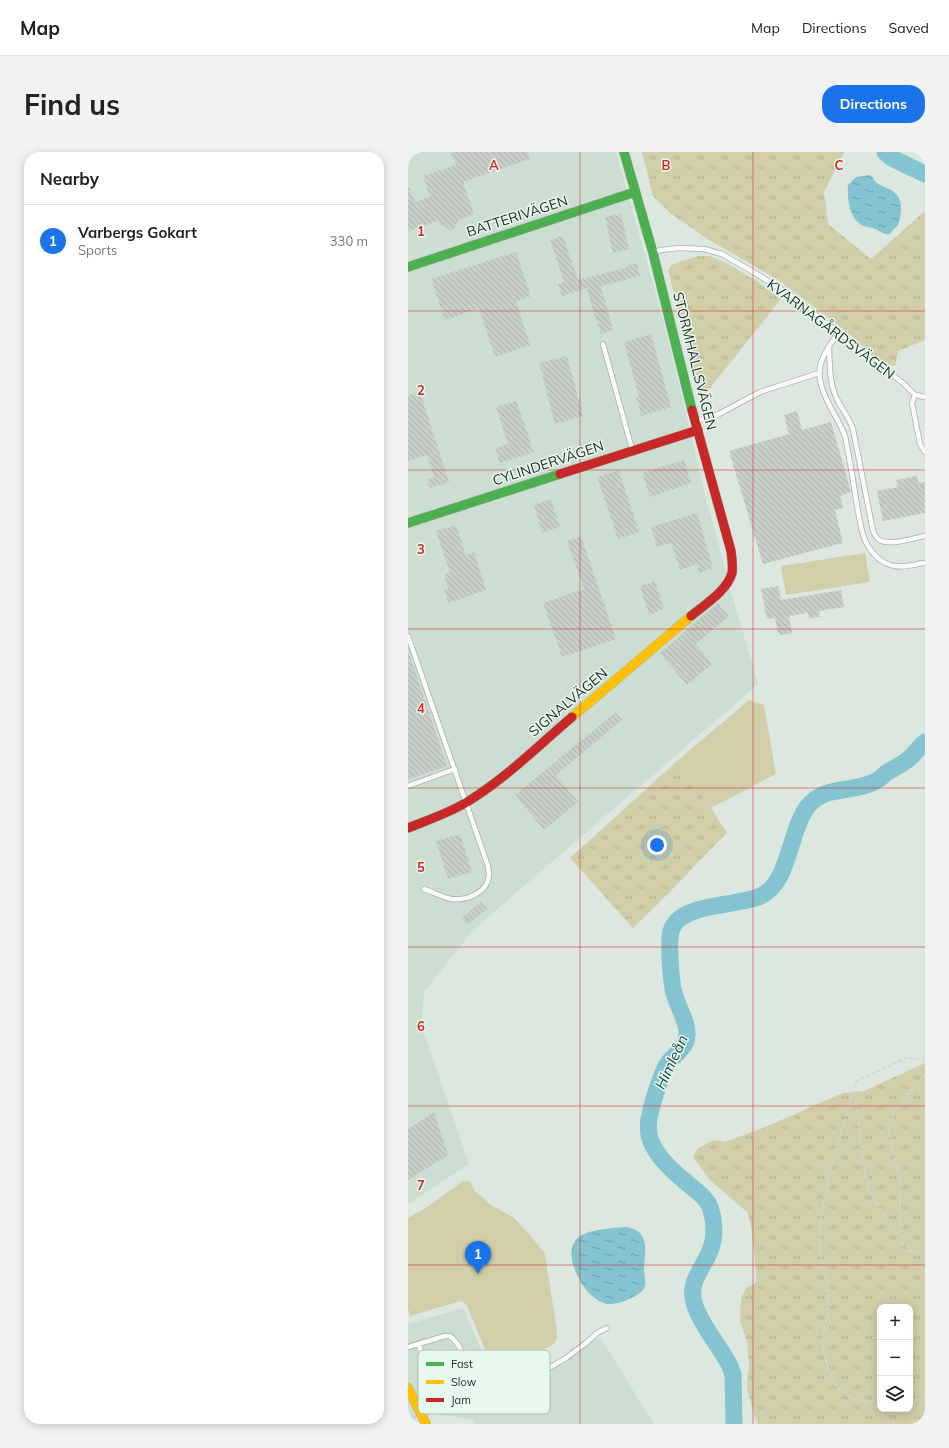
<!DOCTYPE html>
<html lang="en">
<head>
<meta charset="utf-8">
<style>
	body { margin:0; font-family:Mulish,sans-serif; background:#f2f2f2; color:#222 }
	.controls { position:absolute; right:12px; bottom:12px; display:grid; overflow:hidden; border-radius:8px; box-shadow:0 2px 10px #0003 }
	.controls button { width:36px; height:36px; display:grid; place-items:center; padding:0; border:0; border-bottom:1px solid #e0e0e0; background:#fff; color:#222; font:20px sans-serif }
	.you { position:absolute; left:249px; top:693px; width:14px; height:14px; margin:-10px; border:3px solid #fff; border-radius:50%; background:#1a73e8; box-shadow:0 0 0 6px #1a73e833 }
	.badge { display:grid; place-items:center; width:26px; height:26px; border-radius:50%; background:#1a73e8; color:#fff; font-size:13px; font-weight:700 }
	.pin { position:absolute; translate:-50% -33px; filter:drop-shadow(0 1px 2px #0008) }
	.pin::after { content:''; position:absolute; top:21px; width:14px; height:12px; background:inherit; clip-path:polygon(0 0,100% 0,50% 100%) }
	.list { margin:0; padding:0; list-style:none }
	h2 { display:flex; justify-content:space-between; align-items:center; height:52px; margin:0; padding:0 16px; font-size:17px }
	h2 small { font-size:13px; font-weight:400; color:#767676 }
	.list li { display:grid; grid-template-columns:26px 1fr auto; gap:12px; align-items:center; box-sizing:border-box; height:72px; padding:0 16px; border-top:1px solid #e0e0e0 }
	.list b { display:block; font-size:15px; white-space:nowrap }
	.list p { margin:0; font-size:13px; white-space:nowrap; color:#767676 }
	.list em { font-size:13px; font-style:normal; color:#767676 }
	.icon { flex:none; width:22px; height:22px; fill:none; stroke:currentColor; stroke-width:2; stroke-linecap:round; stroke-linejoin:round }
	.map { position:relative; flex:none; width:517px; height:1272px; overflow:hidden; border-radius:16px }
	header { display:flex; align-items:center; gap:24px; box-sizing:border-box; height:56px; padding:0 20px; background:#fff; border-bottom:1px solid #e0e0e0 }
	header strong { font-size:19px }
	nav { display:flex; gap:22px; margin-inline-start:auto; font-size:14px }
	.intro { display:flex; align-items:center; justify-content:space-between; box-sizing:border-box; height:96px; padding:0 24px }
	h1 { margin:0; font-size:28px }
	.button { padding:10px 18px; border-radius:16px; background:#1a73e8; color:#fff; font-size:14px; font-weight:700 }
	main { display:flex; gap:24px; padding:0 24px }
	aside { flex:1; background:#fff; border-radius:16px; box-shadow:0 2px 10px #0003 }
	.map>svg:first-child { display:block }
	.built { fill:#cbded1 }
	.grass { fill:url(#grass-tufts); fill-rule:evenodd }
	.park { fill:#d1cfa9 }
	.water { fill:url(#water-ripples) }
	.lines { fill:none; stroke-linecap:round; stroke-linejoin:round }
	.river { stroke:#84c3d0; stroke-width:17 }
	.building { fill:url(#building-back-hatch) }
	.lane-casing { stroke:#a8afab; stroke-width:6 }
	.fast-casing { stroke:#a8afab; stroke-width:10 }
	.slow-casing { stroke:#a8afab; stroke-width:10 }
	.jam-casing { stroke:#a8afab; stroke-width:10 }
	.path { stroke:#d1d4d2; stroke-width:1.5; stroke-dasharray:4 2; stroke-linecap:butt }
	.lane { stroke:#fafbfa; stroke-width:4.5 }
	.fast { stroke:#4caf50; stroke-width:9 }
	.slow { stroke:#ffc107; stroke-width:9 }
	.jam { stroke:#c62828; stroke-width:9 }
	.grid { fill:none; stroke:#d62828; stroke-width:1; stroke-opacity:0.55 }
	.labels { text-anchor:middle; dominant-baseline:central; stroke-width:3; stroke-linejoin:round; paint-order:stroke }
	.street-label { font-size:14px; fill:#272e2a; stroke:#e6f9ec }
	.water-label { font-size:15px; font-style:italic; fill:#1c434d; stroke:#e6f9ec }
	.key { fill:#e6f9ec; stroke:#adbcb2; stroke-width:1 }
	.key-label { font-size:11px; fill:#272e2a }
	.grid-label { font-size:13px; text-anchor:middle; font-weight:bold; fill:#d62828; stroke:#e6f9ec; stroke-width:3; stroke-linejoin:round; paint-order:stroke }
</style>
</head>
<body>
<header>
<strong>Map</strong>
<nav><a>Map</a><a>Directions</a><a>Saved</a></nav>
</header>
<div class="intro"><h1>Find us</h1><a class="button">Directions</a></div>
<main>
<aside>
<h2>Nearby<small></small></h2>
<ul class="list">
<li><span class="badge">1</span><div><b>Varbergs Gokart</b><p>Sports</p></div><em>330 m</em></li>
</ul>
</aside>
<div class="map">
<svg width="517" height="1272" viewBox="0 0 517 1272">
	<defs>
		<pattern id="grass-tufts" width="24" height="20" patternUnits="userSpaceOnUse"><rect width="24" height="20" fill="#d1cfa9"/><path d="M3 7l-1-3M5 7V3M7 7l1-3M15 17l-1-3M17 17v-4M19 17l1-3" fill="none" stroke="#b3b292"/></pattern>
		<pattern id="water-ripples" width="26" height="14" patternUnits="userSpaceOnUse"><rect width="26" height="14" fill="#84c3d0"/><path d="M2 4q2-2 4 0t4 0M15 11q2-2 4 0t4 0" fill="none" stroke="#6c9fa9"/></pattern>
		<pattern id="building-back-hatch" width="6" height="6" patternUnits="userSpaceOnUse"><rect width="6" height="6" fill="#c8cfc9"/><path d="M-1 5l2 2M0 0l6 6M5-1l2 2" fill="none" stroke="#acb2ad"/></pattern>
	</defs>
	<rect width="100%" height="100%" fill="#dce7e0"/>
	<path class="built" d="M 0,0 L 208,0 L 258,178 L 297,342 L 324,443 L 350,532 L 65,778 L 16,840 L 13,872 L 61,1012 L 0,1052 Z
		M 55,1156 L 88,1230 L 92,1233 L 102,1233 L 192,1185 L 246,1272 L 68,1272 L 65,1268 L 19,1260 L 5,1268 L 0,1254 L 0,1172 Z"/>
	<path class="grass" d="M 234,0 L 436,0 L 416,40 L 420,72 L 463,107 L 517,59 L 517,188 L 490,199 L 487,214 L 476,212 L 434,176 L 369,127 L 301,88 L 262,61 L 245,44 Z
		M 290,104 L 302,104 L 320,112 L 347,128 L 373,147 L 295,245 L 292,243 L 260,118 L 265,112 Z
		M 269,609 L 303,656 L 319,681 C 287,712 258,746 225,776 L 162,706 Z
		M 517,911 L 517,1272 L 350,1272 L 346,1262 L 339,1236 L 341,1212 L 339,1189 L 332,1169 L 333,1147 L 338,1136 L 348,1131 L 348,1120 L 344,1081 L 340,1061 L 302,1028 L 285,1005 L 290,996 L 306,988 L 317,990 L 355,976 L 435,941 L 456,939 ZM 472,1155 L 502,1155 L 502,1257 L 472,1257 Z"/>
	<path class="park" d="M 457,401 L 462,430 L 378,443 L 373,414 Z
		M 341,548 L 356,553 L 368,622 L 303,656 L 269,609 Z
		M 55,1029 L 62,1030 L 66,1038 L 84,1054 L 105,1065 L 121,1082 L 137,1102 L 149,1179 L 149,1186 L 146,1192 L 95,1221 L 88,1220 L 85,1217 L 59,1154 L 54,1149 L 49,1150 L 2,1164 L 0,1157 L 0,1066 L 18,1056 Z"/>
	<path class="water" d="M 461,23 L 465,25 C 468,39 493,31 493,57 C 493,62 492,68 490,73 C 488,76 484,78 482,82 C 475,83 473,79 467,77 C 462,75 456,75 452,72 C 441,64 439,46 440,33 L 448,25 Z
		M 218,1075 C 244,1079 236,1100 236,1119 C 236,1124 238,1130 237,1134 C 235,1143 212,1152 203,1152 C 196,1153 189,1148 184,1144 C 171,1133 151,1095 174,1083 C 186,1077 204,1076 218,1075 Z"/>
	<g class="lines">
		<path class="river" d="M 477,0 L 484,6 L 517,22
			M 326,1272 L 325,1223 L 322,1214 C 312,1194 287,1166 285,1145 C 282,1129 296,1114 302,1099 C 307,1087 307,1071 303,1058 C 300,1046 288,1039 279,1031 C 264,1019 245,1002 241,983 C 240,976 240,969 242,962 C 244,952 254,919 260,911 C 266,903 274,899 278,889 C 283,872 268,854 265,837 C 263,825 260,790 263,779 C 272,750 329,755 353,744 C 382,730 381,678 400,654 C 419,632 445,642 468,629 C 472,627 475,624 478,621 C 486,616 496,612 503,605 C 508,600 511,595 517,590"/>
	</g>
	<path class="building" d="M 43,0 L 120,0 L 122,7 L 55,30 L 66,62 L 51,68 L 45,79 L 31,73 L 30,69 L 0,79 L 0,35 L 1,35 L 7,50 L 22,45 L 15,24 L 48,13 Z
		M 213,62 L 221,97 L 205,101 L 197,65 Z
		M 155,84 L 170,128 L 220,115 L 219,114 L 229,111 L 232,124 L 193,134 L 205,178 L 193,182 L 189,169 L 188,169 L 179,136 L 154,144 L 150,132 L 156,130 L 142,88 Z
		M 108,100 L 123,144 L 108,149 L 122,193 L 87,205 L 71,156 L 37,168 L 23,127 Z
		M 243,182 L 263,255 L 233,264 L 228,245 L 231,245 L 216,190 Z
		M 159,204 L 175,264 L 147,272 L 131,211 Z
		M 12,240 L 41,330 L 22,336 L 19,328 L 26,325 L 19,303 L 0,309 L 0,244 Z
		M 108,249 L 126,300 L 92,311 L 87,296 L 100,292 L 88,255 Z
		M 389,259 L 394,278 L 423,270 L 443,340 L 432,344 L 435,356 L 427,358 L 435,391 L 355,412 L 321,299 L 381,282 L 376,263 Z
		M 276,308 L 283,331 L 242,345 L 234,321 Z
		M 211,318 L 231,380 L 210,387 L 189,325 Z
		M 509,324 L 510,331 L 517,330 L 517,361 L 475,369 L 469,339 L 490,335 L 488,328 Z
		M 143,347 L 152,375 L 134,381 L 126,353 Z
		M 289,361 L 305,416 L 291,421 L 289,412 L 272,418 L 263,391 L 249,395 L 243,375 Z
		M 48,373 L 58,403 L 66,400 L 78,438 L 40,451 L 36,437 L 40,436 L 36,423 L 42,421 L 28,379 Z
		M 173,384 L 208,487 L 154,505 L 135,451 L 176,437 L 159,389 Z
		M 247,429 L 256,457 L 241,463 L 232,434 Z
		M 370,434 L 373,448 L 433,438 L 436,455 L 411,459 L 412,465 L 401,466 L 400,461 L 381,464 L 384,481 L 372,483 L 372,481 L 370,481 L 367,466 L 359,467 L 353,437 Z
		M 310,451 L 321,464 L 288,492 L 304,512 L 279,533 L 252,501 Z
		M 0,501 L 1,501 L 39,614 L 0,627 Z
		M 208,560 L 214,568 L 148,623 L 170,650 L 136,678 L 107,643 Z
		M 52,682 L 64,720 L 40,727 L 28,689 Z
		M 73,750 L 79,757 L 59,773 L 54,766 Z
		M 26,960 L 40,1003 L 0,1028 L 0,977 Z"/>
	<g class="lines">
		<defs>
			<path id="lane" d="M 246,100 L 253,98 L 271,96 L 296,97 L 314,102 L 342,118 L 384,144 L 496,232 L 507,243 L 504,251 L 512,292 L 517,300
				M 430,181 C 423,191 416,200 413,211 C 405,235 429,262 437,284 C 441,305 445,326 448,348 C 451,362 453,386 462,397 C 467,405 477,413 487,414 C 496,416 507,412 517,411
				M 195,192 L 224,297
				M 421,195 C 422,213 421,231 429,247 C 434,257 441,266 445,277 L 465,379 C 466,382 468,385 470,387 C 480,395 505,386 517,384
				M 507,243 L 517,245
				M 289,269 L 311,262 L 352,240 L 411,221
				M 0,484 L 80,714 C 80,717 81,720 81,723 C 80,741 58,749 43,747 C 34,745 25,740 16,737
				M 0,634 L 47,617
				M 0,1195 L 37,1184 L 42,1184 C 53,1194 63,1210 46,1220 C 40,1223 35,1224 28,1223 L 21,1217 L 10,1192
				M 12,1258 L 40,1249 L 74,1248 L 94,1243 L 158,1206 L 178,1191 L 189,1181 L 199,1176"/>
			<path id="fast" d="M 216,0 L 245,101 L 284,258
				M 0,115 L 227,40
				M 0,371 L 152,322"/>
			<path id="slow" d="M 164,565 L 283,464
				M 0,1236 L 18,1272"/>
			<path id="jam" d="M 152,322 L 290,278
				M 283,464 C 296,453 319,439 324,421 C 325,414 324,406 323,399 L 284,258
				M 0,676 C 20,668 41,661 59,650 C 97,627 130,594 164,565"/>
		</defs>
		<use href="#lane" class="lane-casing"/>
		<use href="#fast" class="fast-casing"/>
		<use href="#slow" class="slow-casing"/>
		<use href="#jam" class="jam-casing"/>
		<path class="path" d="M 517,922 L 486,959 L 481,977 L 493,1036 L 492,1054 L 495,1091 L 503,1099 L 517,1103
			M 445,940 L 450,958 L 453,994 L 459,1029 L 463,1044 L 492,1085
			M 502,1247 L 517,1246
			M 472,1249 C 439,1251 426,1239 418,1209 C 416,1201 414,1193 415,1185 C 416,1172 421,1161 421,1149 C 421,1128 412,1109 412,1089 C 411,1057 420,1027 429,996 C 435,974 442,951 448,929 L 499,906 L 514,907 L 517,909"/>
		<use href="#lane" class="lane"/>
		<use href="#fast" class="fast"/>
		<use href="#slow" class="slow"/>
		<use href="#jam" class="jam"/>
	</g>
	<path class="grid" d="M 172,0 L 172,1272M 345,0 L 345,1272M 0,159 L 517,159M 0,318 L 517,318M 0,477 L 517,477M 0,636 L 517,636M 0,795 L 517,795M 0,954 L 517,954M 0,1113 L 517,1113"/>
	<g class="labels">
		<g class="street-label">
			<text transform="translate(109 64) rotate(-18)">BATTERIVÄGEN</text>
			<text transform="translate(423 177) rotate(37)">KVARNAGÅRDSVÄGEN</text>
			<text transform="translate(287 209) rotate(76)">STORMHALLSVÄGEN</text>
			<text transform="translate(140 311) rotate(-18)">CYLINDERVÄGEN</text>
			<text transform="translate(160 550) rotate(-40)">SIGNALVÄGEN</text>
		</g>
		<g class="water-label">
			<text transform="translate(263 910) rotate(-65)">Himleån</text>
		</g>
	</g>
	<rect x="10" y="1198" width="132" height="64" rx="6" class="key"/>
	<rect x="18" y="1210" width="18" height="4" fill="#4caf50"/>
	<rect x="18" y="1228" width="18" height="4" fill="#ffc107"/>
	<rect x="18" y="1246" width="18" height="4" fill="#c62828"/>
	<g class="key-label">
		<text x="43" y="1216">Fast</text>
		<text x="43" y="1234">Slow</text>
		<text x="43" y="1252">Jam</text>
	</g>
	<g class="grid-label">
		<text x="86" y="18">A</text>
		<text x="258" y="18">B</text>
		<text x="431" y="18">C</text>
		<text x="13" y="84">1</text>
		<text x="13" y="243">2</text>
		<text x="13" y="402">3</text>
		<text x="13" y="561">4</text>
		<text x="13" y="720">5</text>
		<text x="13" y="879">6</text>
		<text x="13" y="1038">7</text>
	</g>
</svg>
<div class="controls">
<button>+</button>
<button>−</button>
<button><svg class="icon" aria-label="layers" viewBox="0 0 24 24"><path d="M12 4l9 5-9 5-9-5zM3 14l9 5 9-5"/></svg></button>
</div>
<div class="you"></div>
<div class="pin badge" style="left:70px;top:1122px">1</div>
</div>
</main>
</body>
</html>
